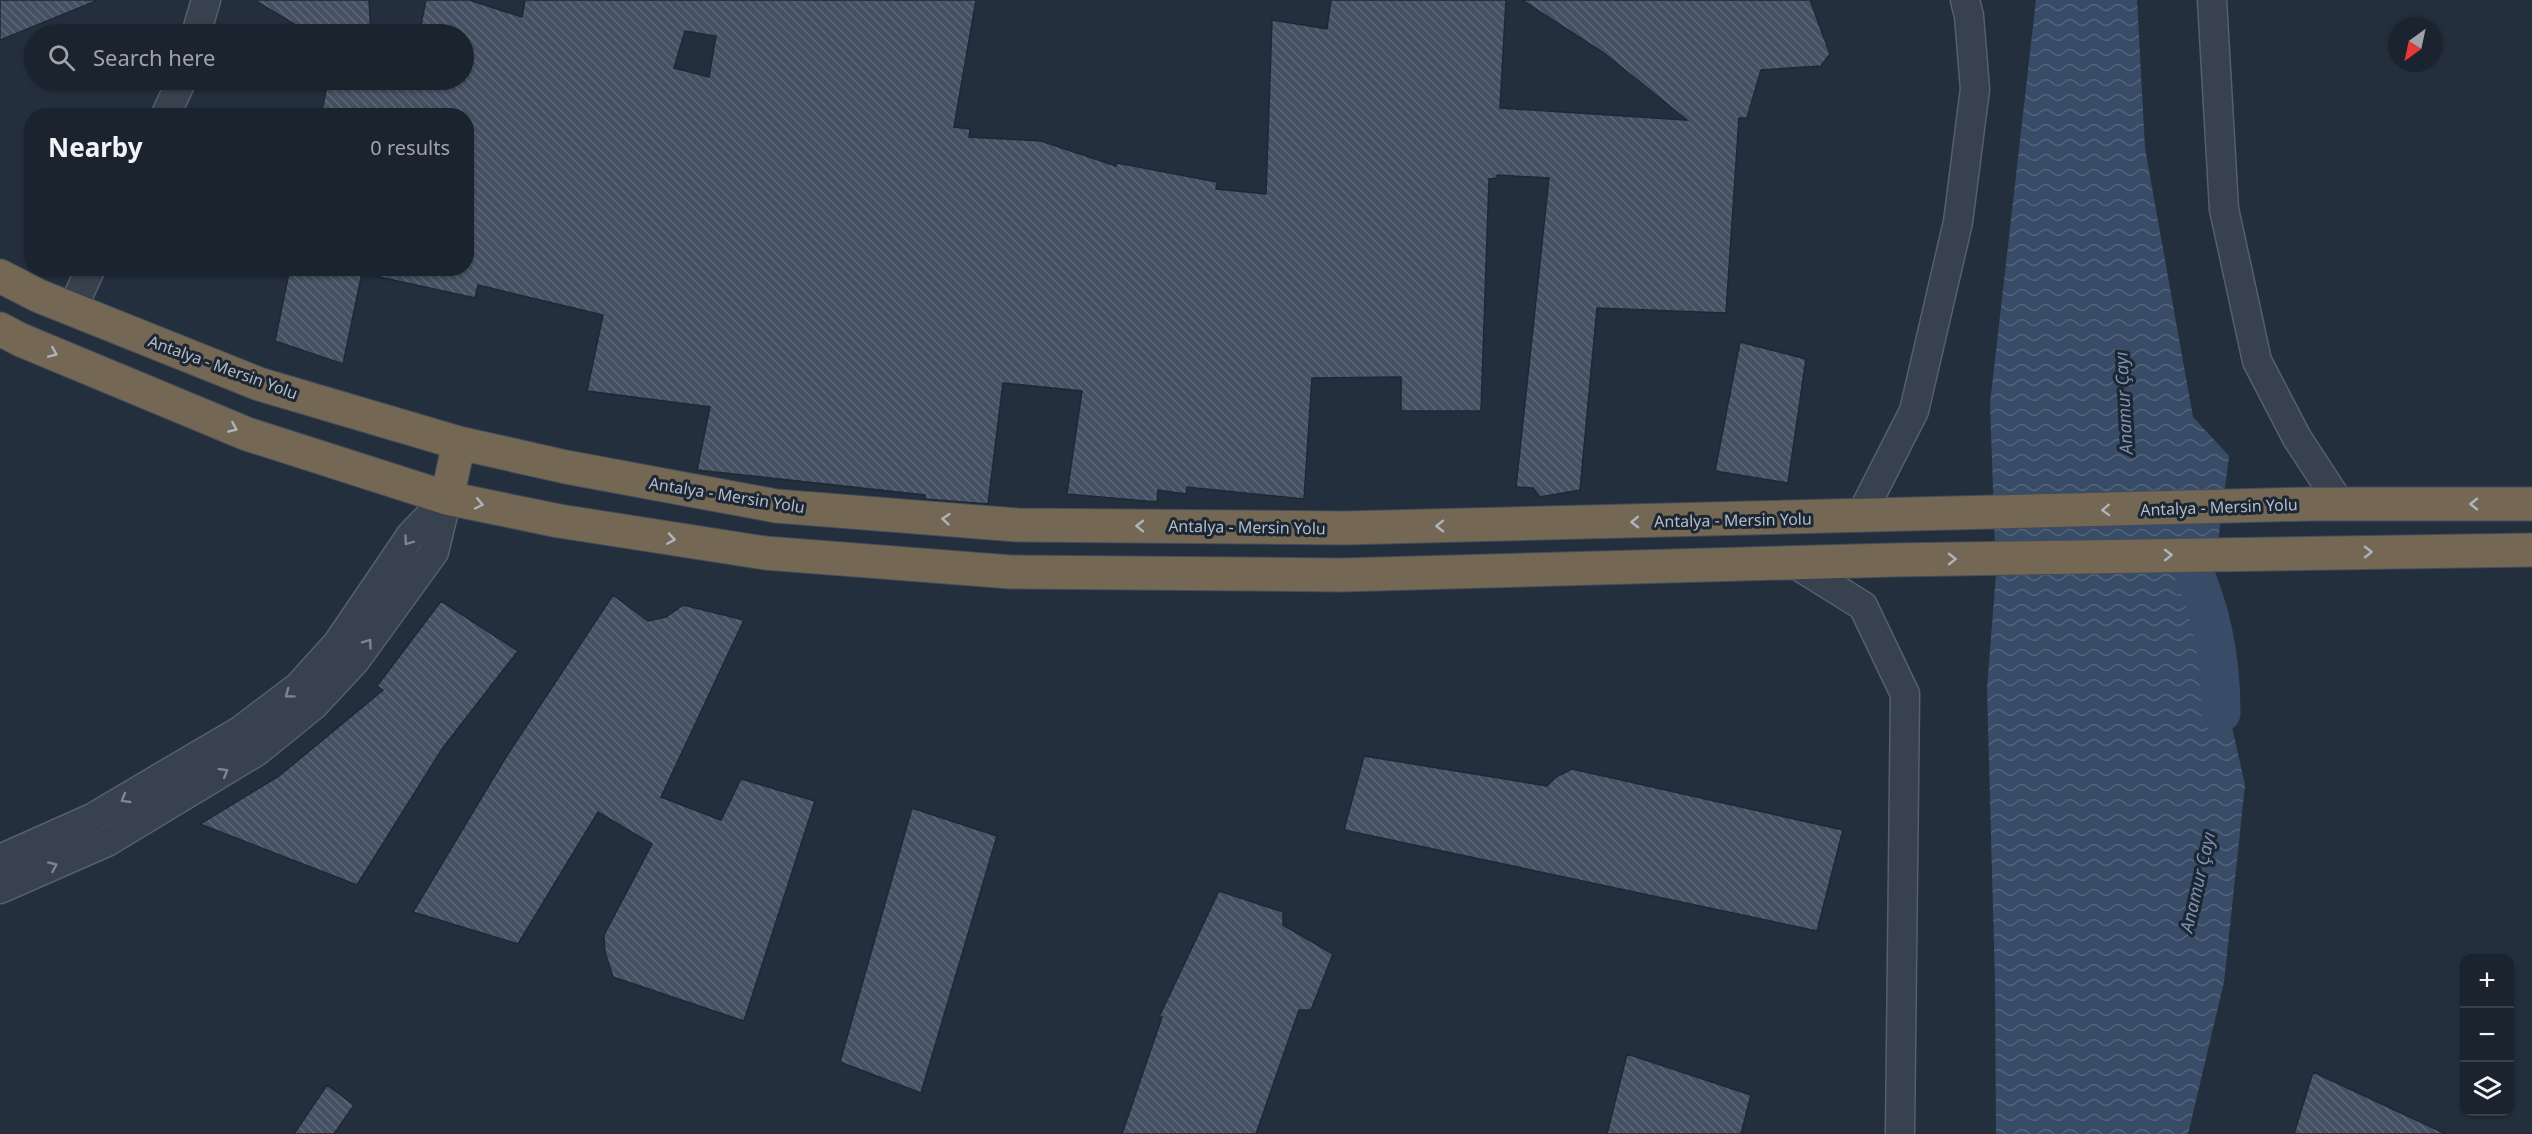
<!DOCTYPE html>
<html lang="en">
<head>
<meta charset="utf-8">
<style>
	body { margin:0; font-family:"Noto Sans",sans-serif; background:#282f3a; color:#f1f3f6 }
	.controls { position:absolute; right:18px; bottom:18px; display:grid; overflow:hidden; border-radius:12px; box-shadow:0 2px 4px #0004 }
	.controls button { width:54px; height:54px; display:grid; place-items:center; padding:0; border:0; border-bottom:2px solid #39404a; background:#1b232e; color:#f1f3f6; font:30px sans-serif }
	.compass { position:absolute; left:2388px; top:18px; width:54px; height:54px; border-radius:50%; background:#1b232e; box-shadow:0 2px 4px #0004; rotate:213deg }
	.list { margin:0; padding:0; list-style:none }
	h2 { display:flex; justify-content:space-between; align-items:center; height:78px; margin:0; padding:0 24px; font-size:26px }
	h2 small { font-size:20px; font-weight:400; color:#a0a4aa }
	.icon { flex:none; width:33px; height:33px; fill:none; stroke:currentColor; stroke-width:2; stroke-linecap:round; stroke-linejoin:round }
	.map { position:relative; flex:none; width:2532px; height:1134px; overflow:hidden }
	.search { position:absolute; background:#1b232e; box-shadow:0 2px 4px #0004; left:24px; top:24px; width:450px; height:66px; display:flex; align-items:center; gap:15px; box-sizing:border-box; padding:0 21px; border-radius:33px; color:#a0a4aa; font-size:22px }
	.panel { position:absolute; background:#1b232e; box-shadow:0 2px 4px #0004; left:24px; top:108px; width:450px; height:168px; border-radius:24px }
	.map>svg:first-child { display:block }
	.water { fill:url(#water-waves) }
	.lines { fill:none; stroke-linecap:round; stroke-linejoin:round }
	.river { stroke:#394c67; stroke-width:39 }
	.building { fill:url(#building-back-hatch); stroke:#1f2835; stroke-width:1.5; fill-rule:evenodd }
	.minor-casing { stroke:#565f6c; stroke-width:31 }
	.highway-casing { stroke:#434c59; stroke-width:35 }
	.minor { stroke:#38414e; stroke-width:28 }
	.highway { stroke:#746855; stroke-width:33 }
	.oneway { stroke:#aeb4bd }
	.oneway2 { stroke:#7c8592 }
	.labels { text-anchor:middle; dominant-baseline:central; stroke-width:6; stroke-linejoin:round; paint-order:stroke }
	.street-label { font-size:16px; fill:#b4bcc9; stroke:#1d2633 }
	.water-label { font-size:18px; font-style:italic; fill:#7c92b1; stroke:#1d2633 }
</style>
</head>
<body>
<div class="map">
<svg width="2532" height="1134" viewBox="0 0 2532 1134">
	<defs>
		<pattern id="water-waves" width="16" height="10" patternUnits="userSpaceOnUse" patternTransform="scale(1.5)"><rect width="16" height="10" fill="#394c67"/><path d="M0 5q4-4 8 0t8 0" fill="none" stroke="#53647b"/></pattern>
		<pattern id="building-back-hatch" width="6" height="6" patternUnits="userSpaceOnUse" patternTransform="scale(1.5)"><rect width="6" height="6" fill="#455162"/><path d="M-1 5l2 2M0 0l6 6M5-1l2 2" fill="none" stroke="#5d6877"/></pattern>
	</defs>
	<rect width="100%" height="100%" fill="#242f3e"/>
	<path class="water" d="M 2036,0 L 2137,0 L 2145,148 L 2193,417 L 2229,456 L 2208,620 L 2245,785 L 2224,982 L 2188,1134 L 1996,1134 L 1995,981 L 1987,688 L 1996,574 L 1990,404 Z"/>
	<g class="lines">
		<path class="river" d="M 2191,566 C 2212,611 2221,663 2221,713"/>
	</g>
	<path class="building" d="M 0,0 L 96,0 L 96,1 L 0,40 Z
		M 254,0 L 369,0 L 371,34 L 311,34 Z
		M 426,0 L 469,0 L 522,17 L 525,0 L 976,0 L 954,127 L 970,129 L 969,137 L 1041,141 L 1116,166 L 1117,163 L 1217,182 L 1216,189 L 1266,194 L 1272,20 L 1327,29 L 1331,0 L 1506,0 L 1500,108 L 1687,120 L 1604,53 L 1522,0 L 1810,0 L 1830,54 L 1821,66 L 1761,70 L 1747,118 L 1739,118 L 1726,313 L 1597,308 L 1580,490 L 1540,497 L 1533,488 L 1516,487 L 1549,178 L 1497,175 L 1497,178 L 1489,179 L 1481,411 L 1401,411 L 1401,377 L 1312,378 L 1304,499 L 1187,487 L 1186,494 L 1158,490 L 1157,502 L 1067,494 L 1082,391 L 1003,383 L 988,504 L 925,499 L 925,495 L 697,470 L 710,407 L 587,391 L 603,315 L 478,285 L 475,298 L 375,276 L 376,268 L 466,268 L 466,116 L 321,116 L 328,80 L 464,80 L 464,34 L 419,34 ZM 685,31 L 716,36 L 709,77 L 674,68 Z
		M 290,268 L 363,268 L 343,364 L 275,341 Z
		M 1740,342 L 1806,359 L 1788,483 L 1715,471 Z
		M 613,595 L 648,621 L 666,617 L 683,605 L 744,620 L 661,797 L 721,820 L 741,779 L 815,801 L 744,1021 L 613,977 L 605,952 L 604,935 L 652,844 L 598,812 L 518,944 L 413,912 L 506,757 Z
		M 441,601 L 518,651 L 442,749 L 357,885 L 200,824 L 279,776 L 383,690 L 377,686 Z
		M 1364,756 L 1547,786 L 1556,777 L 1572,769 L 1843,830 L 1817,931 L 1344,830 Z
		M 912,808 L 997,836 L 921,1093 L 840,1062 Z
		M 1219,891 L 1283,912 L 1283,925 L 1333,954 L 1311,1010 L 1299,1010 L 1256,1134 L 1122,1134 L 1162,1017 L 1159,1017 Z
		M 1627,1054 L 1751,1095 L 1741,1134 L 1607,1134 Z
		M 2313,1072 L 2446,1134 L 2294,1134 Z
		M 327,1085 L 354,1105 L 334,1134 L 294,1134 Z"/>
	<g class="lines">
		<defs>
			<path id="minor" d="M 2212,0 L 2224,209 L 2257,361 L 2297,438 L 2340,504
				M 196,34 L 206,0
				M 165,116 L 182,80
				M 72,309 L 91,268
				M 1860,517 L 1914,411 L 1958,222 L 1975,89 L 1969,16 L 1965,0
				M 1794,563 L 1863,606 L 1905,694 L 1900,1134
				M 0,859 L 92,818 L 241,730 L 299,686 L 337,644 L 411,535 L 446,499
				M 0,889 L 107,842 L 256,752 L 314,705 L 355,661 L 434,552 L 447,498"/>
			<path id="highway" d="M 0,276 L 39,296 L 259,384 L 459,443 L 566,467 L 776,506 L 1017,525 L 1345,528 L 2311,504 L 2532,504
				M 0,329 L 21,340 L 247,434 L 447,498 L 559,521 L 765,553 L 1011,572 L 1341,575 L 1893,560 L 2532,550
				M 447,498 L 459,443"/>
		</defs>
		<use href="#minor" class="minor-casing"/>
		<use href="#highway" class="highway-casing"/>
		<use href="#minor" class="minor"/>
		<use href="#highway" class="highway"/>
	</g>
	<defs><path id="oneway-chevron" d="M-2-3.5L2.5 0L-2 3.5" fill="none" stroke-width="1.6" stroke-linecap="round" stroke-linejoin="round" transform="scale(1.5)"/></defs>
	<g class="oneway">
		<use href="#oneway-chevron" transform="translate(53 353) rotate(23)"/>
		<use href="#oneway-chevron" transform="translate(233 428) rotate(23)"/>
		<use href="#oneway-chevron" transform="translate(479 504) rotate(12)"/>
		<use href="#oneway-chevron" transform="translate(2474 504) rotate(180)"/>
		<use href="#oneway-chevron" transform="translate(2106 510) rotate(178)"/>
		<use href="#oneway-chevron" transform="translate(946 519) rotate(-175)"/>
		<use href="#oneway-chevron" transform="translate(1635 522) rotate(179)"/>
		<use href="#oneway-chevron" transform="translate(1140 526) rotate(-179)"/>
		<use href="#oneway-chevron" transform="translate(1440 526) rotate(179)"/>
		<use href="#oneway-chevron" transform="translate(671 539) rotate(9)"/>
		<use href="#oneway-chevron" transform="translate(2368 552) rotate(-1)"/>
		<use href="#oneway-chevron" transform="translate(2168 555) rotate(-1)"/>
		<use href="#oneway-chevron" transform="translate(1952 559) rotate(-1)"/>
	</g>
	<g class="oneway2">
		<use href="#oneway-chevron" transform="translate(408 541) rotate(126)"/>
		<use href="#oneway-chevron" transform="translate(368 643) rotate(-54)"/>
		<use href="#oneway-chevron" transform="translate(289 694) rotate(143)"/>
		<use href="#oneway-chevron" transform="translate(224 772) rotate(-31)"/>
		<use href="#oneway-chevron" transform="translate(125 799) rotate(150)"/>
		<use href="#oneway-chevron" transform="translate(53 866) rotate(-24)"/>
	</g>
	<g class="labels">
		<g class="street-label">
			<text transform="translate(223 367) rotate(20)">Antalya - Mersin Yolu</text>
			<text transform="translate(727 495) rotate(9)">Antalya - Mersin Yolu</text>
			<text transform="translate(2219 507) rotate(-2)">Antalya - Mersin Yolu</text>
			<text transform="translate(1733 520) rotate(-1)">Antalya - Mersin Yolu</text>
			<text transform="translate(1247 527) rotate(1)">Antalya - Mersin Yolu</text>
		</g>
		<g class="water-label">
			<text transform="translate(2123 403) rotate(-93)">Anamur Çayı</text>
			<text transform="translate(2197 882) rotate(-77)">Anamur Çayı</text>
		</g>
	</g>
</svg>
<div class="controls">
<button>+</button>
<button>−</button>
<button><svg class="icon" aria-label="layers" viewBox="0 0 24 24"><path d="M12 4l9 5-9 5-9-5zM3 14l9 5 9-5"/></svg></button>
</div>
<svg class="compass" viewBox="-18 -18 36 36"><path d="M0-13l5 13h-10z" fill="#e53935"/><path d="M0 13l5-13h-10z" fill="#a0a4aa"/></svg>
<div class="search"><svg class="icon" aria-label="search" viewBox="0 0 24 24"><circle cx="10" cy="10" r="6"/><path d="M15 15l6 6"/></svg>Search here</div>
<section class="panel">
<h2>Nearby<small>0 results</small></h2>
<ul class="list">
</ul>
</section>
</div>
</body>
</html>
